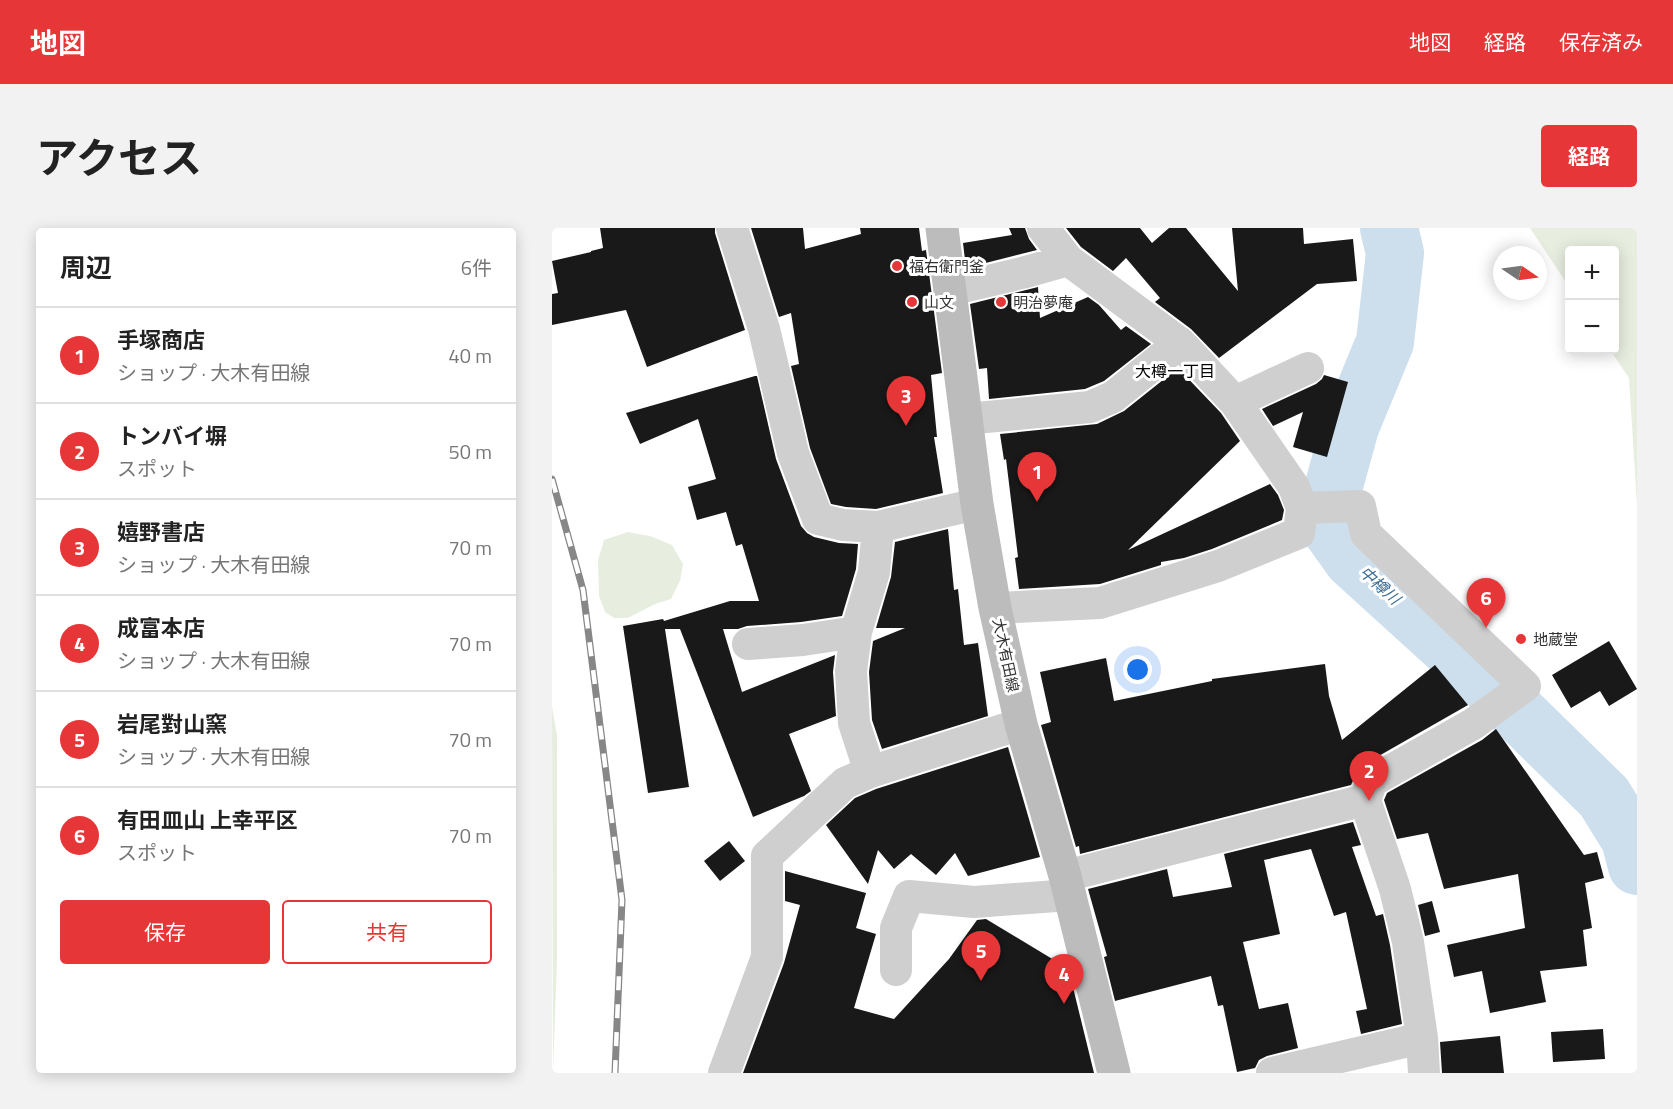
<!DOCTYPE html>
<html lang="ja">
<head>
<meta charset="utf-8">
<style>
	body { margin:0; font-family:"Titillium Web","Noto Sans JP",sans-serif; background:#f2f2f2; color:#222 }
	.controls { position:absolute; right:18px; top:18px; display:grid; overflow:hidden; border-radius:6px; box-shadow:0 3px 15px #0003 }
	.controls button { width:54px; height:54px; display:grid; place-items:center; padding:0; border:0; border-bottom:2px solid #e0e0e0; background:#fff; color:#222; font:30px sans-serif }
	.compass { position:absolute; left:941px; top:18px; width:54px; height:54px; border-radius:50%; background:#fff; box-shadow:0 3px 15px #0003; rotate:103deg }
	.you { position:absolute; left:586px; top:442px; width:21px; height:21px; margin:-15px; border:4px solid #fff; border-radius:50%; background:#1a73e8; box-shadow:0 0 0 9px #1a73e833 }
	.badge { display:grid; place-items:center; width:39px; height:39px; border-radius:50%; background:#e73637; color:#fff; font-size:20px; font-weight:700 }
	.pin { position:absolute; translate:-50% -50px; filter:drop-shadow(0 2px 3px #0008) }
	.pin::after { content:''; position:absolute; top:32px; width:21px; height:18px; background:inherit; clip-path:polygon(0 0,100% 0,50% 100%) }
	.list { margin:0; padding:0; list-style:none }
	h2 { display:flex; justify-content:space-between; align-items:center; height:78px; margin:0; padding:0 24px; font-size:26px }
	h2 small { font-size:20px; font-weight:400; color:#767676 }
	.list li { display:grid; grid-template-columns:39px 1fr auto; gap:18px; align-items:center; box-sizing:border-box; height:96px; padding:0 24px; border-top:2px solid #e0e0e0 }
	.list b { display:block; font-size:22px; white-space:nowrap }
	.list p { margin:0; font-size:20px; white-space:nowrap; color:#767676 }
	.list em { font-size:20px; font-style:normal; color:#767676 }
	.actions { display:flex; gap:12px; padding:18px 24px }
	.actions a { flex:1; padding:14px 0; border:2px solid #e73637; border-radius:6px; text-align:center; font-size:21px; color:#e73637 }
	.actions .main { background:#e73637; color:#fff }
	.map { position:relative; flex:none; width:1085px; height:845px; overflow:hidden; border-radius:6px }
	header { display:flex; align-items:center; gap:36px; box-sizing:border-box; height:84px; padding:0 30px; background:#e73637; color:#fff }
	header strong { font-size:28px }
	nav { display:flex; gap:33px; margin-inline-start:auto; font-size:21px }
	.intro { display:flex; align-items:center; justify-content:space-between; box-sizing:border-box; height:144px; padding:0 36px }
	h1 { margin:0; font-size:42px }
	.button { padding:15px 27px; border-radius:6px; background:#e73637; color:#fff; font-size:21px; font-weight:700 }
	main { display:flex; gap:36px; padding:0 36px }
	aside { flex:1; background:#fff; border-radius:6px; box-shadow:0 3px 15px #0003 }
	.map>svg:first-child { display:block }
	.green { fill:#e7eee0 }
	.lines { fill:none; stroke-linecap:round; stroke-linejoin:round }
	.river { stroke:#cddfed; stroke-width:58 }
	.building { fill:#191919 }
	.minor { stroke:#cfcfcf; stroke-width:32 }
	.secondary { stroke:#bcbcbc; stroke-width:33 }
	.rail-casing { stroke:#878787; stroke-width:7 }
	.rail { stroke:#fff; stroke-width:4.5; stroke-dasharray:14; stroke-linecap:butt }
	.poi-dot { fill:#e73637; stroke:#fff; stroke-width:2 }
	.labels { text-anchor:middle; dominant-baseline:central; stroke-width:6; stroke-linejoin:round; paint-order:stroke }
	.poi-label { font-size:15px; fill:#323232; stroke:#fff; text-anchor:start }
	.street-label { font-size:15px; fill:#323232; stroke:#fff }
	.neighbourhood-label { font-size:16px; fill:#000; stroke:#fff }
	.water-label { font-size:16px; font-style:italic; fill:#3e6e96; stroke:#fff }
</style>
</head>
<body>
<header>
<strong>地図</strong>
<nav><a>地図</a><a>経路</a><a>保存済み</a></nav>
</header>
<div class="intro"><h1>アクセス</h1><a class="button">経路</a></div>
<main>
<aside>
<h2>周辺<small>6件</small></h2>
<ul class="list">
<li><span class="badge">1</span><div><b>手塚商店</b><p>ショップ · 大木有田線</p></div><em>40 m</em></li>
<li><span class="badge">2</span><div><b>トンバイ塀</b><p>スポット</p></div><em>50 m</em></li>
<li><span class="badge">3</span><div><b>嬉野書店</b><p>ショップ · 大木有田線</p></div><em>70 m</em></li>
<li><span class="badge">4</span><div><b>成富本店</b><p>ショップ · 大木有田線</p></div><em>70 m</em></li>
<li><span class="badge">5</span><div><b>岩尾對山窯</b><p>ショップ · 大木有田線</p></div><em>70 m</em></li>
<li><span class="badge">6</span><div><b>有田皿山 上幸平区</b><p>スポット</p></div><em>70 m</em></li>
</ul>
<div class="actions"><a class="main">保存</a><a>共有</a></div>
</aside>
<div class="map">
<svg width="1085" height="845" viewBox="0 0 1085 845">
	<rect width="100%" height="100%" fill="#fff"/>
	<path class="green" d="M 978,0 L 1085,0 L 1085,277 L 1077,150 L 1058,122 L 1062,122 L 1062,22 L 1017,22 L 1017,59 Z
		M 76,304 L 98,308 L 120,317 L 131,336 L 128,353 L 119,371 L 103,376 L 76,390 L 62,390 L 53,384 L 47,368 L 46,332 L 52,312 Z
		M 0,479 L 5,507 L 5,731 L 1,845 Z"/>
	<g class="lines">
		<path class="river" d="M 837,0 L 843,25 L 833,114 L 798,199 L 781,261 L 780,303 L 800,331 L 921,441 L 1052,569 L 1078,611 L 1085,638"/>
	</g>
	<path class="building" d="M 48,0 L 163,0 L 163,5 L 193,102 L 95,139 L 74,82 L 0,97 L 0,66 L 6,65 L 0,33 L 39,24 L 39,23 L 51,20 Z
		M 199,0 L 251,0 L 253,21 L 309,6 L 308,0 L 367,0 L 370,23 L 374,22 L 390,145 L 379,147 L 385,209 L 382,209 L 391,265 L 324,281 L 294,279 L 279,276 L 258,220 L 239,138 L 247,136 L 239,85 L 227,89 Z
		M 457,0 L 473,0 L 477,11 L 485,22 L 414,40 L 411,15 L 460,7 Z
		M 514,0 L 588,0 L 600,15 L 617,0 L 634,0 L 686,63 L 680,0 L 751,0 L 752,16 L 801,11 L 805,53 L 765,56 L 667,130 L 639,101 L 603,74 L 608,70 L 574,30 L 561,43 L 529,19 Z
		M 486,59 L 488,90 L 536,69 L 547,77 L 569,102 L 574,98 L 599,116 L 552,153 L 533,161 L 437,171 L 435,140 L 427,141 L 418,76 Z
		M 626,140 L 669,185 L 688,213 L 576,322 L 718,256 L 726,267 L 732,282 L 730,292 L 660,321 L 632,330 L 609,334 L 609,337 L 548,356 L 467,361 L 463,330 L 466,329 L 454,231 L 452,232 L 448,206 L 545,196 L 572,183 Z
		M 772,147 L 796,154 L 775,229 L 741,219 L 751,184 L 721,198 L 710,181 L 764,156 L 770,151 Z
		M 203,148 L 205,148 L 224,231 L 249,298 L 255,305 L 262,309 L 287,315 L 306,316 L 304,341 L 290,388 L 249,394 L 195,398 L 186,401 L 171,401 L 190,464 L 283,427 L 281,444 L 284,488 L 237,506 L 259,563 L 252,568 L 201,589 L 128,401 L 113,401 L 137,559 L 96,565 L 71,398 L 111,391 L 112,393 L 178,373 L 207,373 L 190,316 L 184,318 L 174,284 L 145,292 L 136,259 L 164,251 L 146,191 L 88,216 L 74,185 Z
		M 396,301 L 402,362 L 406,361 L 412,417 L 426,415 L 436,488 L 330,521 L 320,492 L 317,444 L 321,413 L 353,400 L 324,400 L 339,349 L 343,314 Z
		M 1057,413 L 1085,461 L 1057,478 L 1048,463 L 1019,480 L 1000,447 Z
		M 554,430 L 562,473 L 660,453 L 660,451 L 773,436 L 777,468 L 790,512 L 883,437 L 916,477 L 811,537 L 804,546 L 799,557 L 528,626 L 527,618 L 524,619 L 489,497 L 499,494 L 488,444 Z
		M 944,501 L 1032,627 L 1045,624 L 1052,650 L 1033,655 L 1040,700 L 1031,702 L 1035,738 L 988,743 L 994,774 L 938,785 L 930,743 L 902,749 L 895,717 L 973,700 L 966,646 L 892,661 L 876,605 L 845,611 L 832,572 L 835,565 L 930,512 Z
		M 456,519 L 488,629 L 416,648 L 403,625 L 384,647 L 359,626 L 342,641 L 326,622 L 316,656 L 274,597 L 303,570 L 324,561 Z
		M 801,594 L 809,617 L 800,619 L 824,688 L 831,686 L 838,717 L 850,796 L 809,806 L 804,783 L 815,781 L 794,684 L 782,688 L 759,621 L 712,632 L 728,706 L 691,714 L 707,781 L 736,775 L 746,820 L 715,828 L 707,832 L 703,840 L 685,844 L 671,777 L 666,778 L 659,748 L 563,773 L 552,729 L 555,728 L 536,661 L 615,641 L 621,669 L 680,659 L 672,626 Z
		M 177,613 L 193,633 L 168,653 L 152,633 Z
		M 233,643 L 314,665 L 304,700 L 324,706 L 302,780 L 342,791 L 397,731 L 425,692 L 434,691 L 502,732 L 514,731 L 542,845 L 191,845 L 232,735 L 248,677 L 233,673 Z
		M 880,673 L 888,704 L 873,708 L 866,677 Z
		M 1051,801 L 1053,831 L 1001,834 L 999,804 Z
		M 948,808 L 952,845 L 890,845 L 888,814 Z"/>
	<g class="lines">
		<path class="minor" d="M 180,0 L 212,101 L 241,225 L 266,291 L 291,297 L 326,299 L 425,276
			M 398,62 L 470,45 L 516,32
			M 683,174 L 756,140
			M 414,191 L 538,179 L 561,169 L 628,115
			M 750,280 L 808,278 L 814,306 L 973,458 L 921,496 L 820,553 L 813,572 L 843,661 L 856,714 L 870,810 L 872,845
			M 326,299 L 322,344 L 304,404 L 299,443 L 302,495 L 318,544 L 469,496
			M 443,380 L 548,375 L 666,338 L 747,305 L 750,280 L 742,259 L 683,174 L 628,115 L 516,32 L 491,0
			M 196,416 L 251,412 L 304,404
			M 513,648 L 813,572
			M 344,742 L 344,700 L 357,668 L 422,674 L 518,667
			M 172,845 L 215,729 L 215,628 L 293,555 L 318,544
			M 720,845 L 870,810"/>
		<path class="secondary" d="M 390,0 L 425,276 L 443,380 L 469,496 L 513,648 L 562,845"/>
		<defs>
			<path id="rail" d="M 0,251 L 31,362 L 70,672 L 63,845"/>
		</defs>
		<use href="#rail" class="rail-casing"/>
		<use href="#rail" class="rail"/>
	</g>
	<g class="poi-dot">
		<circle cx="345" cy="38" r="6"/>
		<circle cx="360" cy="74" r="6"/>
		<circle cx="449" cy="74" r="6"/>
		<circle cx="969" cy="411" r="6"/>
	</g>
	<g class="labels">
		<g class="poi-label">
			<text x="357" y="38">福右衛門釜</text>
			<text x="372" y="74">山文</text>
			<text x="461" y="74">明治夢庵</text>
			<text x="981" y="411">地蔵堂</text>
		</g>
		<g class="street-label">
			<text transform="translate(454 427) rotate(78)">大木有田線</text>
		</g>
		<g class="neighbourhood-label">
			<text x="623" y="143">大樽一丁目</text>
		</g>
		<g class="water-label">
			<text transform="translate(828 357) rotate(42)">中樽川</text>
		</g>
	</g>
</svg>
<div class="controls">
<button>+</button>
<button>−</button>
</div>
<svg class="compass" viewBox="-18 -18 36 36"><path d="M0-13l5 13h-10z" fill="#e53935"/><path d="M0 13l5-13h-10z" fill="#767676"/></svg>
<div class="you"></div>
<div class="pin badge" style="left:485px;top:274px">1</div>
<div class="pin badge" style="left:817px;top:573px">2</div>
<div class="pin badge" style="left:354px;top:198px">3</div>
<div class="pin badge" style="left:512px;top:776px">4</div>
<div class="pin badge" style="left:429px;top:753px">5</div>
<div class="pin badge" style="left:934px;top:400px">6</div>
</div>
</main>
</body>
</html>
